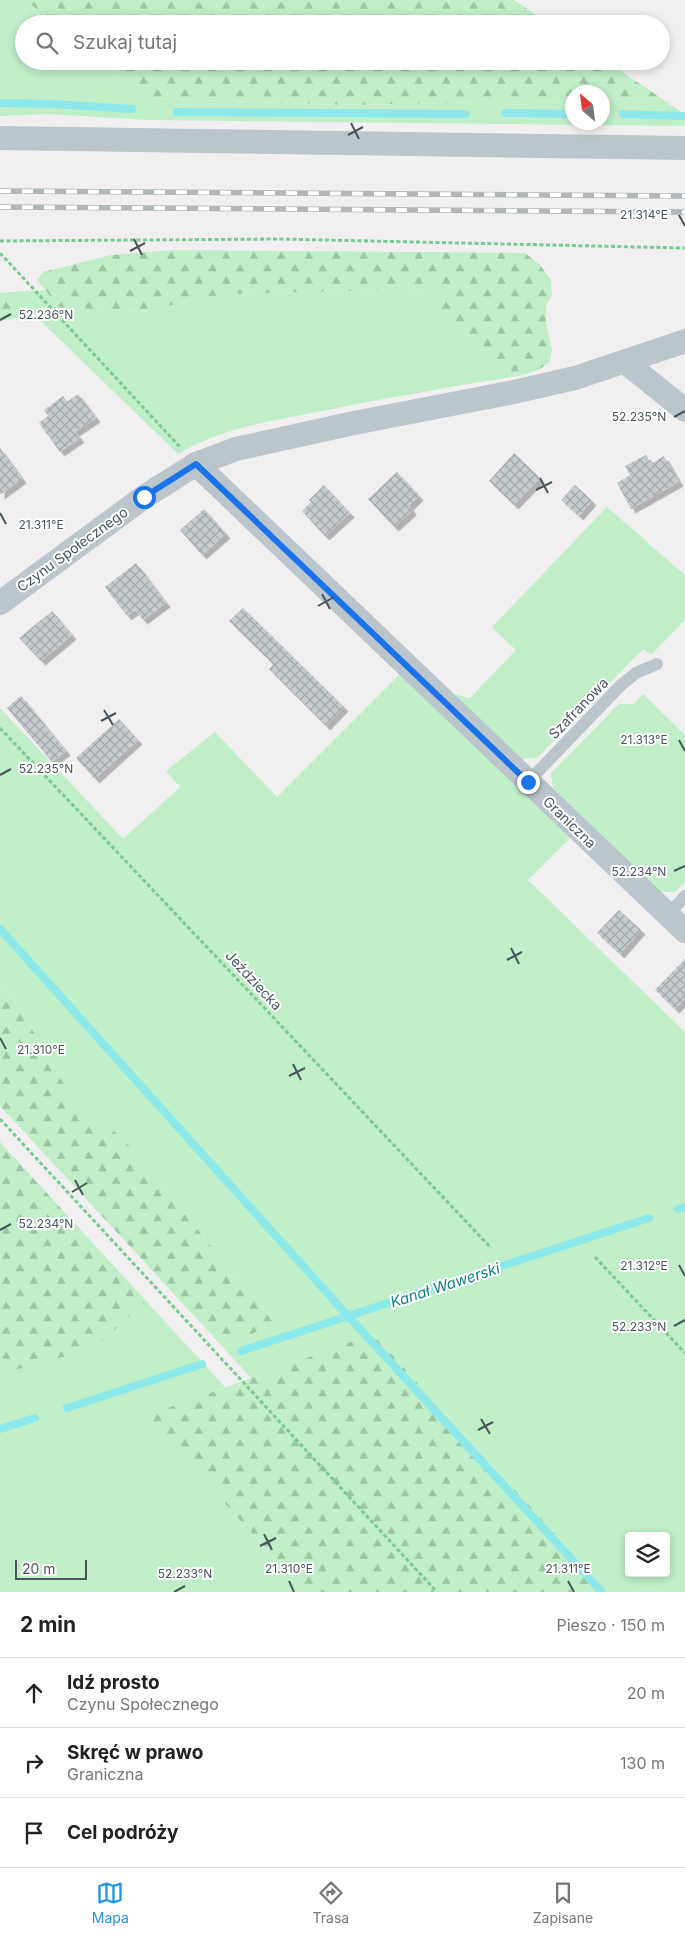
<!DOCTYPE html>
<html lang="pl">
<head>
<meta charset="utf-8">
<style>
	body { margin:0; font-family:Inter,sans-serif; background:#f2f2f2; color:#222 }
	.controls { position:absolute; right:15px; bottom:15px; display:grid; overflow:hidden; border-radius:5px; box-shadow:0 2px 8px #0003 }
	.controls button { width:45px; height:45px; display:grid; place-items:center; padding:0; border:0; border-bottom:1px solid #e0e0e0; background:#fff; color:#222; font:25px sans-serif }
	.compass { position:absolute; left:565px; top:85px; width:45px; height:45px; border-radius:50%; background:#fff; box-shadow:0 2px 8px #0003; rotate:332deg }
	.scale { position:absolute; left:15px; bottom:12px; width:72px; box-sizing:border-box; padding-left:5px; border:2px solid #48565c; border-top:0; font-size:14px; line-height:18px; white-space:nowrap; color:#48565c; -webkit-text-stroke:4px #fff; paint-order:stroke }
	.stop { position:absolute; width:15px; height:15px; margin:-11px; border:4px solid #1a73e8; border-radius:50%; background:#fff }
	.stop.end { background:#1a73e8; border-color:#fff; box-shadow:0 1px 5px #0008 }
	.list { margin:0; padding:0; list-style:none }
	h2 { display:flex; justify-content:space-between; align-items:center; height:65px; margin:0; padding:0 20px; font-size:21px }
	h2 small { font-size:16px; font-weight:400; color:#767676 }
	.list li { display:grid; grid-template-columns:32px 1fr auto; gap:15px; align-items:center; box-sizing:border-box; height:70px; padding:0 20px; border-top:1px solid #e0e0e0 }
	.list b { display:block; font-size:19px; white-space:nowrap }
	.list p { margin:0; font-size:16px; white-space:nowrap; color:#767676 }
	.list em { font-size:16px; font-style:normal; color:#767676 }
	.icon { flex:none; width:28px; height:28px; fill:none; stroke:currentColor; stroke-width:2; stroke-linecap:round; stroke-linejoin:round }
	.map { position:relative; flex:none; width:685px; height:1592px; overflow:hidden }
	.search { position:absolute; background:#fff; box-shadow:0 2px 8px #0003; left:15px; right:15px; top:15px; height:55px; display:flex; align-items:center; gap:12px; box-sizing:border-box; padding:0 18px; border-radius:28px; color:#767676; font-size:19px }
	.sheet { height:275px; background:#fff }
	nav { display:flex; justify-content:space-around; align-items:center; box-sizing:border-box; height:70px; border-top:1px solid #e0e0e0; background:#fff; font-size:14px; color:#767676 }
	nav a { display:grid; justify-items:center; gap:2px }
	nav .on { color:#1e95dd }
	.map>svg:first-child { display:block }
	.grass { fill:#bfeec8; fill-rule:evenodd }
	.forest { fill:url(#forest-firs) }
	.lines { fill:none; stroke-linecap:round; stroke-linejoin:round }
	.stream { stroke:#8de8ea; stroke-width:8 }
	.building { fill:url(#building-cross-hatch); filter:url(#shadow) }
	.path { stroke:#78cb92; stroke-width:3; stroke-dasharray:4 2.5; stroke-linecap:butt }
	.lane { stroke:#bbc6cc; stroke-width:12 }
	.street { stroke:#bbc6cc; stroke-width:24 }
	.rail-casing { stroke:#b1b6b9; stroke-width:5.5 }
	.rail { stroke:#fff; stroke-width:4; stroke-dasharray:11; stroke-linecap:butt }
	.route { stroke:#1a73e8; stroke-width:6 }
	.ticks { fill:none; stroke:#48565c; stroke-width:2 }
	.labels { text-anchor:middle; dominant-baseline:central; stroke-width:4; stroke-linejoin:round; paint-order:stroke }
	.street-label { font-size:14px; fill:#48565c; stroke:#fff }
	.water-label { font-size:15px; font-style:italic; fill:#107e82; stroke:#fff }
	.ticks-label { font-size:12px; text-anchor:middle; fill:#48565c; stroke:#fff; stroke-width:4; stroke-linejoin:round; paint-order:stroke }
</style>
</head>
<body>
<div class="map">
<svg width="685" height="1592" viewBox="0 0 685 1592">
	<defs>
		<pattern id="forest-firs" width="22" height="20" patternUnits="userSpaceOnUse" patternTransform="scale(1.25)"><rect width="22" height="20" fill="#bfeec8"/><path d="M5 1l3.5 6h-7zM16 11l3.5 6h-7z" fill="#9dc4a6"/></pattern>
		<pattern id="building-cross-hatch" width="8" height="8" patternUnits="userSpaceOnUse" patternTransform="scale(1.25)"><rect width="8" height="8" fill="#c6cbcf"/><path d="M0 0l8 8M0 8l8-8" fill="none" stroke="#a3a8ab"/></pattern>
		<filter id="shadow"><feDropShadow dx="4.5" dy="4.5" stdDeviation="0" flood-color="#0004"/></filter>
	</defs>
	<rect width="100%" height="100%" fill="#f2eff0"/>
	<path class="grass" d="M 0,0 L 26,0 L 54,24 L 24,24 L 24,61 L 99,61 L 143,98 L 349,105 L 572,100 L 572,122 L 602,122 L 603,99 L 661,98 L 681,112 L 685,112 L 685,126 L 148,120 L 48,114 L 0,116 Z
		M 437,289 L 442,317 L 483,350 L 500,361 L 513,373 L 524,375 C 454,386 385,398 317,412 C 270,421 219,429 178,454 L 11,292 L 45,290 L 59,307 L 139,312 L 223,294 Z
		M 607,507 L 685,575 L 685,620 L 651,655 L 643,649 L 537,758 L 520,759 L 453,694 L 470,698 L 516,650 L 492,627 Z
		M 400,674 L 574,834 L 528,880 L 685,1032 L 685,1592 L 608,1592 L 373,1334 L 251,1378 L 224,1348 L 274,1323 L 121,1136 L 78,1108 L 12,995 L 0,983 L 0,708 L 123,839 L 180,787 L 166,771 L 215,732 L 277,797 ZM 629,1536 L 666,1536 L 666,1573 L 629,1573 Z
		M 643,694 L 685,735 L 685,882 L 675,892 L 660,892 L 553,788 L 551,773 L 619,704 L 634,704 Z
		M 146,1301 L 225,1387 L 147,1417 L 305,1592 L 0,1592 L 0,1374 L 81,1352 L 105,1339 Z"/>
	<path class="forest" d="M 26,0 L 514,0 L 550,24 L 54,24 Z
		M 99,61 L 606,61 L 661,98 L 603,99 L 602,92 L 572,92 L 572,100 L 349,105 L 143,98 Z
		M 174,250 L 525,253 L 540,265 L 551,280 L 552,295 L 546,306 L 546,323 L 552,349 L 550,362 L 538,370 L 524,375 L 513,373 L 500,361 L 483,350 L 461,340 L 451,331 L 442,317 L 437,289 L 223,294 L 140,312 L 59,307 L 37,280 L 43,272 L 111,255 Z
		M 11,292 L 34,314 L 0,321 L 0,293 Z
		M 0,983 L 12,995 L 78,1108 L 121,1136 L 274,1323 L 224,1348 L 0,1106 Z
		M 0,1142 L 146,1301 L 105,1339 L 81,1352 L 0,1374 Z
		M 373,1334 L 608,1592 L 305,1592 L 146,1416 Z"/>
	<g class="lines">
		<path class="stream" d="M 0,103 L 53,104 L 132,109
			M 177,112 L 466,114
			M 505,113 L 572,114
			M 623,114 L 685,116
			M 0,929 L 348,1316 L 602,1592
			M 678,1209 L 685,1207
			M 241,1351 L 649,1218
			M 67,1408 L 202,1364
			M 0,1429 L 35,1418"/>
	</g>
	<path class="building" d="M 78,394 L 96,418 L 75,432 L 80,438 L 60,452 L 39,423 L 48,416 L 44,410 L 63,396 L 67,402 Z
		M 0,448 L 22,479 L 0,495 Z
		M 514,453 L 540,478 L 514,505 L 489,481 Z
		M 646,455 L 651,464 L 664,456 L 679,482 L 631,509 L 617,483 L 630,475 L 625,466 Z
		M 397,472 L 419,496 L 409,506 L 412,511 L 394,527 L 368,499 Z
		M 324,485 L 350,513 L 325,536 L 302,511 L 311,502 L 309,500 Z
		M 575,485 L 592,501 L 579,516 L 561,500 Z
		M 204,509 L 226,534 L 202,555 L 180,530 Z
		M 136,563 L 166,603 L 143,620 L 135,610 L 127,616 L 105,587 Z
		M 243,608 L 344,707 L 326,726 L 269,669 L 273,664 L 229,621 Z
		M 52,611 L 72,635 L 41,661 L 19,638 Z
		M 21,696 L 66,751 L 52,762 L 7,708 Z
		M 119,719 L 138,740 L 95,779 L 76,758 Z
		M 619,910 L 641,930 L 620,954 L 597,933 Z
		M 685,959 L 685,998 L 675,1009 L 655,990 Z"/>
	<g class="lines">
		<path class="path" d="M 0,241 L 280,239 L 685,248
			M 0,253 L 180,447
			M 0,728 L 491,1248
			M 0,1119 L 437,1592
			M 595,1257 L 685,1353"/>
		<path class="lane" d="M 528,782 L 621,685 L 636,673 L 657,664
			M 668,915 L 685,896"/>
		<path class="street" d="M 0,138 L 685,148
			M 625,362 L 685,410
			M 196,464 L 685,931
			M 0,603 L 144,497 L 196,464 L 236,449 L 354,423 L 509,393 L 575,378 L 685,341"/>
		<defs>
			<path id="rail" d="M 0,191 L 685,196
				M 0,207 L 685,212"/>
		</defs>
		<use href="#rail" class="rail-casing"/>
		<use href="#rail" class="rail"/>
	</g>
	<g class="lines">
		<path class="route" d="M 144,497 L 196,464 L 528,782"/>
	</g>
	<path class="ticks" d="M 351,123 L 359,139M 348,135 L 363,127M 679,215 L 685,226M 134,239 L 142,255M 130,251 L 145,243M 0,320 L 11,314M 674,417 L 685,411M 540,478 L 548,493M 536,490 L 552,482M 0,513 L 6,524M 322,594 L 330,609M 318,606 L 334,597M 104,710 L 113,725M 101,721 L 116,713M 679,740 L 685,751M 0,775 L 11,769M 674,871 L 685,866M 511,948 L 519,964M 507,960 L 522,952M 0,1038 L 6,1049M 293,1064 L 301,1080M 289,1076 L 305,1068M 75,1180 L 83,1195M 72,1192 L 87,1183M 0,1230 L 11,1224M 679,1265 L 685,1276M 674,1326 L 685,1320M 481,1419 L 490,1434M 478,1430 L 493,1422M 264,1534 L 272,1550M 260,1546 L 276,1538M 289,1581 L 294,1592M 568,1581 L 574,1592M 174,1592 L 185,1586"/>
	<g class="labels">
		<g class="street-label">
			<text transform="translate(72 549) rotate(-36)">Czynu Społecznego</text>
			<text transform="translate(578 708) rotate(-46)">Szafranowa</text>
			<text transform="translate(570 822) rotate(44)">Graniczna</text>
			<text transform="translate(254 980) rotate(47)">Jeździecka</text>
		</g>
		<g class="water-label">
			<text transform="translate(445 1285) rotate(-18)">Kanał Wawerski</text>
		</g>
	</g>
	<g class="ticks-label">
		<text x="644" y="219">21.314°E</text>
		<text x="46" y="319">52.236°N</text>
		<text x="639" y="421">52.235°N</text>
		<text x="41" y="529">21.311°E</text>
		<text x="644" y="744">21.313°E</text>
		<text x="46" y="773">52.235°N</text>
		<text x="639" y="876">52.234°N</text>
		<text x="41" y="1054">21.310°E</text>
		<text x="46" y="1228">52.234°N</text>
		<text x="644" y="1270">21.312°E</text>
		<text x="639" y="1331">52.233°N</text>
		<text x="289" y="1573">21.310°E</text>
		<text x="568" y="1573">21.311°E</text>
		<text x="185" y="1578">52.233°N</text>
	</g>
</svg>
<div class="controls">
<button><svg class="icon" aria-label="layers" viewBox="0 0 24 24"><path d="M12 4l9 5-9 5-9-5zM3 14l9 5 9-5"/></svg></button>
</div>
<svg class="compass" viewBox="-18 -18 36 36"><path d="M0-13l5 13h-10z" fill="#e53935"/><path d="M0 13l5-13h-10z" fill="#767676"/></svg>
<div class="scale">20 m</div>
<div class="stop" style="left:144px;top:497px"></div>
<div class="stop end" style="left:528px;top:782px"></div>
<div class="search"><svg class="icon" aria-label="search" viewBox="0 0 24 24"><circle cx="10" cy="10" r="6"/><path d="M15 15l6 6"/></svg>Szukaj tutaj</div>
</div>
<section class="sheet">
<h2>2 min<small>Pieszo · 150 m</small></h2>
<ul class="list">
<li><svg class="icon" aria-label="ahead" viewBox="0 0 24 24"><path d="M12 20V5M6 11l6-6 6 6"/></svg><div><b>Idź prosto</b><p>Czynu Społecznego</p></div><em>20 m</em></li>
<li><svg class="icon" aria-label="right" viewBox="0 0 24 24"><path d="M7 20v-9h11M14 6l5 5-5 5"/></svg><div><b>Skręć w prawo</b><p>Graniczna</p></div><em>130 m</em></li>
<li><svg class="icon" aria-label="arrive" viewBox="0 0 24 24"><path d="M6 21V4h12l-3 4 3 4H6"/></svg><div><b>Cel podróży</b></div></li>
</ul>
</section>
<nav>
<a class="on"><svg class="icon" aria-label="map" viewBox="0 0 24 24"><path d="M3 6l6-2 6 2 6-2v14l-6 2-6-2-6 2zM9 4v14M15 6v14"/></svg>Mapa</a>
<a><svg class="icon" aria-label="directions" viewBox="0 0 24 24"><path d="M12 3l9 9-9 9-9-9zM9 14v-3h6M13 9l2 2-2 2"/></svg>Trasa</a>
<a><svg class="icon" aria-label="saved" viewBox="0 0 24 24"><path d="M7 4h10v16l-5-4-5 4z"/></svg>Zapisane</a>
</nav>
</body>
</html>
